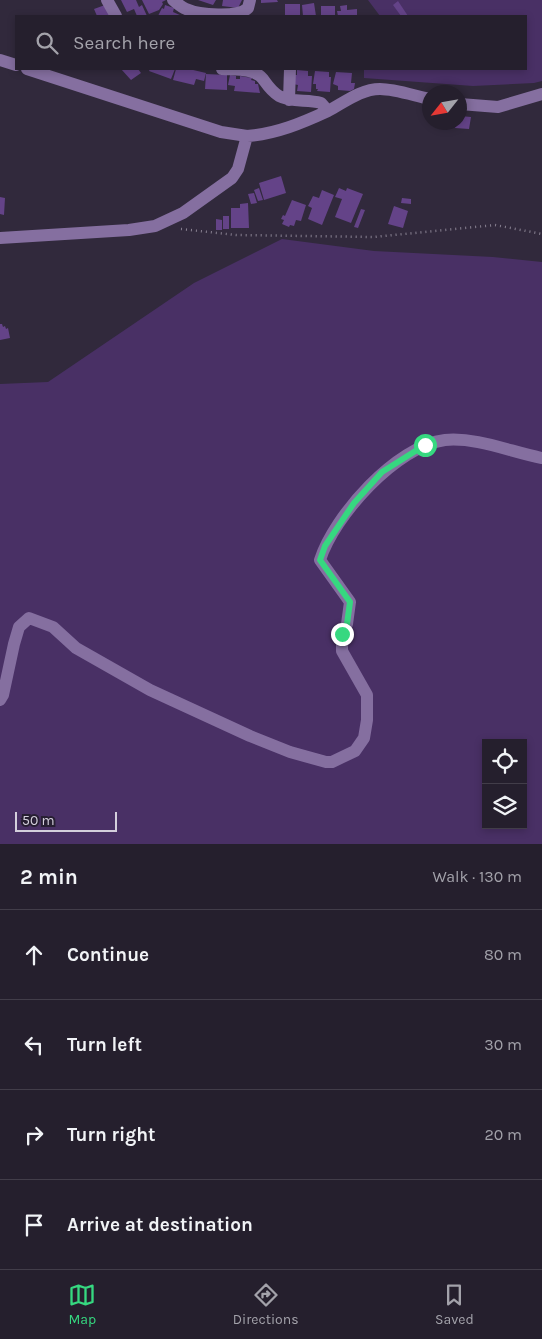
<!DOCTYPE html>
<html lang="en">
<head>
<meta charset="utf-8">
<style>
	body { margin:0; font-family:Karla,sans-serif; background:#312c39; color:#f1f3f6 }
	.controls { position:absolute; right:15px; bottom:15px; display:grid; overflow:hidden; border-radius:0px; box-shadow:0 2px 8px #0003 }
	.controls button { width:45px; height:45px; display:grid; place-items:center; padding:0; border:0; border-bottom:1px solid #423d49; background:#251f2d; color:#f1f3f6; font:25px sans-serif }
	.compass { position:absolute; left:422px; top:85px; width:45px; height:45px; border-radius:50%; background:#251f2d; box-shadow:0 2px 8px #0003; rotate:239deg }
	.scale { position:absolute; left:15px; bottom:12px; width:102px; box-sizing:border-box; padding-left:5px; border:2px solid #d4cfdc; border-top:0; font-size:14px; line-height:18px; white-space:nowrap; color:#d4cfdc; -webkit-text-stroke:4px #271f32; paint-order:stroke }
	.stop { position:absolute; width:15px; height:15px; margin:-11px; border:4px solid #36d880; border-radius:50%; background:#fff }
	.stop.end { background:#36d880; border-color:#fff; box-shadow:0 1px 5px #0008 }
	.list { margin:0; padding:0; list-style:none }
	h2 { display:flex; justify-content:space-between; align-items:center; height:65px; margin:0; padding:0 20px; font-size:21px }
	h2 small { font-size:16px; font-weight:400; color:#a3a2aa }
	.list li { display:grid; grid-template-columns:32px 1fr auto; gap:15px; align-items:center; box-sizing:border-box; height:90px; padding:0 20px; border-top:1px solid #423d49 }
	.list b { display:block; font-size:19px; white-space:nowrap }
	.list em { font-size:16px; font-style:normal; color:#a3a2aa }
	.icon { flex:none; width:28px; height:28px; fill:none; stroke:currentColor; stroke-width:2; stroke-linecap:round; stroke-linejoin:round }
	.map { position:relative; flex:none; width:542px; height:844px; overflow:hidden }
	.search { position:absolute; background:#251f2d; box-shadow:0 2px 8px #0003; left:15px; right:15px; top:15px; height:55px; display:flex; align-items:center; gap:12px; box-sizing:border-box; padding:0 18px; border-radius:0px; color:#a3a2aa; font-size:19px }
	.sheet { height:425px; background:#251f2d }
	nav { display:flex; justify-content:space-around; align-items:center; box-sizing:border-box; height:70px; border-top:1px solid #423d49; background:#251f2d; font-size:14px; color:#a3a2aa }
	nav a { display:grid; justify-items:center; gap:2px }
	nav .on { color:#36d880 }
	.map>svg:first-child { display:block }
	.green { fill:#493065; fill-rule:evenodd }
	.building { fill:#644388 }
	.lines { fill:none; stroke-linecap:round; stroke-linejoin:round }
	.path { stroke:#898292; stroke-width:2.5; stroke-dasharray:1 4; stroke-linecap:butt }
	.minor { stroke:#856fa0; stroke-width:12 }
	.route { stroke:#36d880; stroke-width:6 }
</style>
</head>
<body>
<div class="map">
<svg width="542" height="844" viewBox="0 0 542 844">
	<rect width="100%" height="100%" fill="#31293c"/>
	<path class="green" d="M 368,0 L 542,0 L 542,81 L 534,83 L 473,86 L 364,78 L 364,69 L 526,69 L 526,16 L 380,16 Z
		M 282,239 L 374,251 L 493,257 L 542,262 L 542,844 L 0,844 L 0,384 L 48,382 L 194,283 ZM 486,743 L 523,743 L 523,825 L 486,825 Z"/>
	<path class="building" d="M 121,0 L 136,0 L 139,7 L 142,5 L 147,16 L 137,16 L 134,9 L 127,12 Z
		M 142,0 L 166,0 L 162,2 L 163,4 L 159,10 L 149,14 Z
		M 198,0 L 216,0 L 213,5 Z
		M 223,0 L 242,0 L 238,8 L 222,6 Z
		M 261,0 L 277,0 L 278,2 L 261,3 Z
		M 398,1 L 408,16 L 401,16 L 393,5 Z
		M 314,3 L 316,16 L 303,16 L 302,5 Z
		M 285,4 L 300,4 L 300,16 L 285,16 Z
		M 105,5 L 110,16 L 97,16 L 94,9 Z
		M 165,5 L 174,8 L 173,12 L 182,16 L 158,16 L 162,8 L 164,9 Z
		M 347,5 L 347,10 L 357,9 L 357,16 L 338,16 L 337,11 L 341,11 L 340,6 Z
		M 321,6 L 335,6 L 335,16 L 321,16 Z
		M 121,69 L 138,69 L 141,73 L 131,80 Z
		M 150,69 L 175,69 L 171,79 L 149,71 Z
		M 176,69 L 189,69 L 206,73 L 204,81 L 196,79 L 194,85 L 173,80 Z
		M 297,70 L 308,71 L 308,76 L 312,76 L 311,92 L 297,91 L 298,85 L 293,84 L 293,75 L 297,75 Z
		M 315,71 L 329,72 L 329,77 L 331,77 L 330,92 L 317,91 L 318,89 L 316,89 L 316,84 L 313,84 Z
		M 336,72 L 352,73 L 351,83 L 355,83 L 354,89 L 350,91 L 338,90 L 338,86 L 333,84 Z
		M 206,74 L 227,75 L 227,90 L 205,89 Z
		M 230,75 L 236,76 L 236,79 L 240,79 L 240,76 L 252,78 L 251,80 L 255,81 L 255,84 L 258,84 L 260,93 L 234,91 L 235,86 L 228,85 Z
		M 460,116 L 471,117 L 469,129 L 455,128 L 456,125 L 449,124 L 460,122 Z
		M 281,176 L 286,193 L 264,200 L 259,183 Z
		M 259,188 L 263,200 L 258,201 L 254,190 Z
		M 339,188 L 346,191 L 347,188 L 363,194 L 351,223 L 335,217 L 342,199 L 335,197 Z
		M 322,190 L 334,195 L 322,225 L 308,219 L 312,208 L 308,206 L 313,196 L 319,198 Z
		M 254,193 L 257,203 L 251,204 L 248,194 Z
		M 0,197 L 5,198 L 4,215 L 0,214 Z
		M 402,198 L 411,199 L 411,204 L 401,203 Z
		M 292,200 L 306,205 L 301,221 L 296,220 L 294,226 L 290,225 L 289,227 L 282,224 L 284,220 L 281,219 L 283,215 L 285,216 Z
		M 248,203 L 249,228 L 231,228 L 231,208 L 240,208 L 240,204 Z
		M 394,206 L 408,211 L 403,228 L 388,224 Z
		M 361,209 L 365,210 L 358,228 L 354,227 Z
		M 223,216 L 229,216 L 229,229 L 223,229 Z
		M 216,219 L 222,220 L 222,230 L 216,230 Z
		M 0,324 L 2,324 L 3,327 L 5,326 L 6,329 L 8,328 L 10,338 L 0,340 Z"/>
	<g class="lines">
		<path class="path" d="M 181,229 L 236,235 L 374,237 L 495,225 L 542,234"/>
		<path class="minor" d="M 107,0 L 116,16
			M 173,0 C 177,3 181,7 186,9 C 199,15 238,18 248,8 L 250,0
			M 0,60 L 16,65
			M 27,69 L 221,132 L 247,136
			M 222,69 C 235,70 254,68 263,79 C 268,86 271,91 279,96 C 292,103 307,99 321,103 L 328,111
			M 289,100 L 290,69
			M 460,104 L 498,107 L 542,94
			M 0,238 L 129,230 L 155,226 L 183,213 L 232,178 L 238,169 L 247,136 C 276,134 302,123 328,111 C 345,102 361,89 380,89 C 395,89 415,96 430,99
			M 0,700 L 3,695 L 14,644 L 19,627 L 29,618 L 53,627 L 76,648 L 150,690 L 250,736 L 290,752 L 326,762 L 332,762 L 355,751 L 364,738 L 367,720 L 367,695 L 342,651 L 342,634 L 347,624 L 350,602 L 320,560 C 334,516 396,446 445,440 C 477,437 511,452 542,458"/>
	</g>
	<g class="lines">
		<path class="route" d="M 342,634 L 347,624 L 350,602 L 320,560 L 325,546 L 354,503 L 382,472 L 425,445"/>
	</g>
</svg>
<div class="controls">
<button><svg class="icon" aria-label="locate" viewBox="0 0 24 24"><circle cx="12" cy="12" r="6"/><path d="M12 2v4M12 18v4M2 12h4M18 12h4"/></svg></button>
<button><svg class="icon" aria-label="layers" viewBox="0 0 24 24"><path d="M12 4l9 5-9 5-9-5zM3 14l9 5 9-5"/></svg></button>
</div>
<svg class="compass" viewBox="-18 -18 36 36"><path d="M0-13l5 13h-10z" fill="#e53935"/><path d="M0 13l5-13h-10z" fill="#a3a2aa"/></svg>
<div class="scale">50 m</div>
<div class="stop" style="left:425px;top:445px"></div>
<div class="stop end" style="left:342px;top:634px"></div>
<div class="search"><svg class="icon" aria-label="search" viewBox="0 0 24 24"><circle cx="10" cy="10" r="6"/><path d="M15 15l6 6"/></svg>Search here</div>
</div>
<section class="sheet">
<h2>2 min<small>Walk · 130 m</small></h2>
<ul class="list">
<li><svg class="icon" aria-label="ahead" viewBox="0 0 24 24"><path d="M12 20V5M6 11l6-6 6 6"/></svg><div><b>Continue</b></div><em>80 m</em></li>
<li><svg class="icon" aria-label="left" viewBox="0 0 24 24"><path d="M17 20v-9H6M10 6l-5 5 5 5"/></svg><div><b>Turn left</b></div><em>30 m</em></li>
<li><svg class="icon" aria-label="right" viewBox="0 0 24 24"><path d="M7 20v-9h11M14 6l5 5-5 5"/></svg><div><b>Turn right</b></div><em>20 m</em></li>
<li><svg class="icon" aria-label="arrive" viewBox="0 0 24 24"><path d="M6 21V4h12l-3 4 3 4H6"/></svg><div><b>Arrive at destination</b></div></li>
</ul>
</section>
<nav>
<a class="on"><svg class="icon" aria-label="map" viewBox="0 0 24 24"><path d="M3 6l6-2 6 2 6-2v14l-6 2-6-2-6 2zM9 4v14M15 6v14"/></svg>Map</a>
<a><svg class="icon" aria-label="directions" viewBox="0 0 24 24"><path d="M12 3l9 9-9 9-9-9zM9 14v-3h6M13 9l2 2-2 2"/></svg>Directions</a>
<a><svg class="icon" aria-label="saved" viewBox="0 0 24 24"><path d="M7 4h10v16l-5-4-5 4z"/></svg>Saved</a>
</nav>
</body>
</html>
